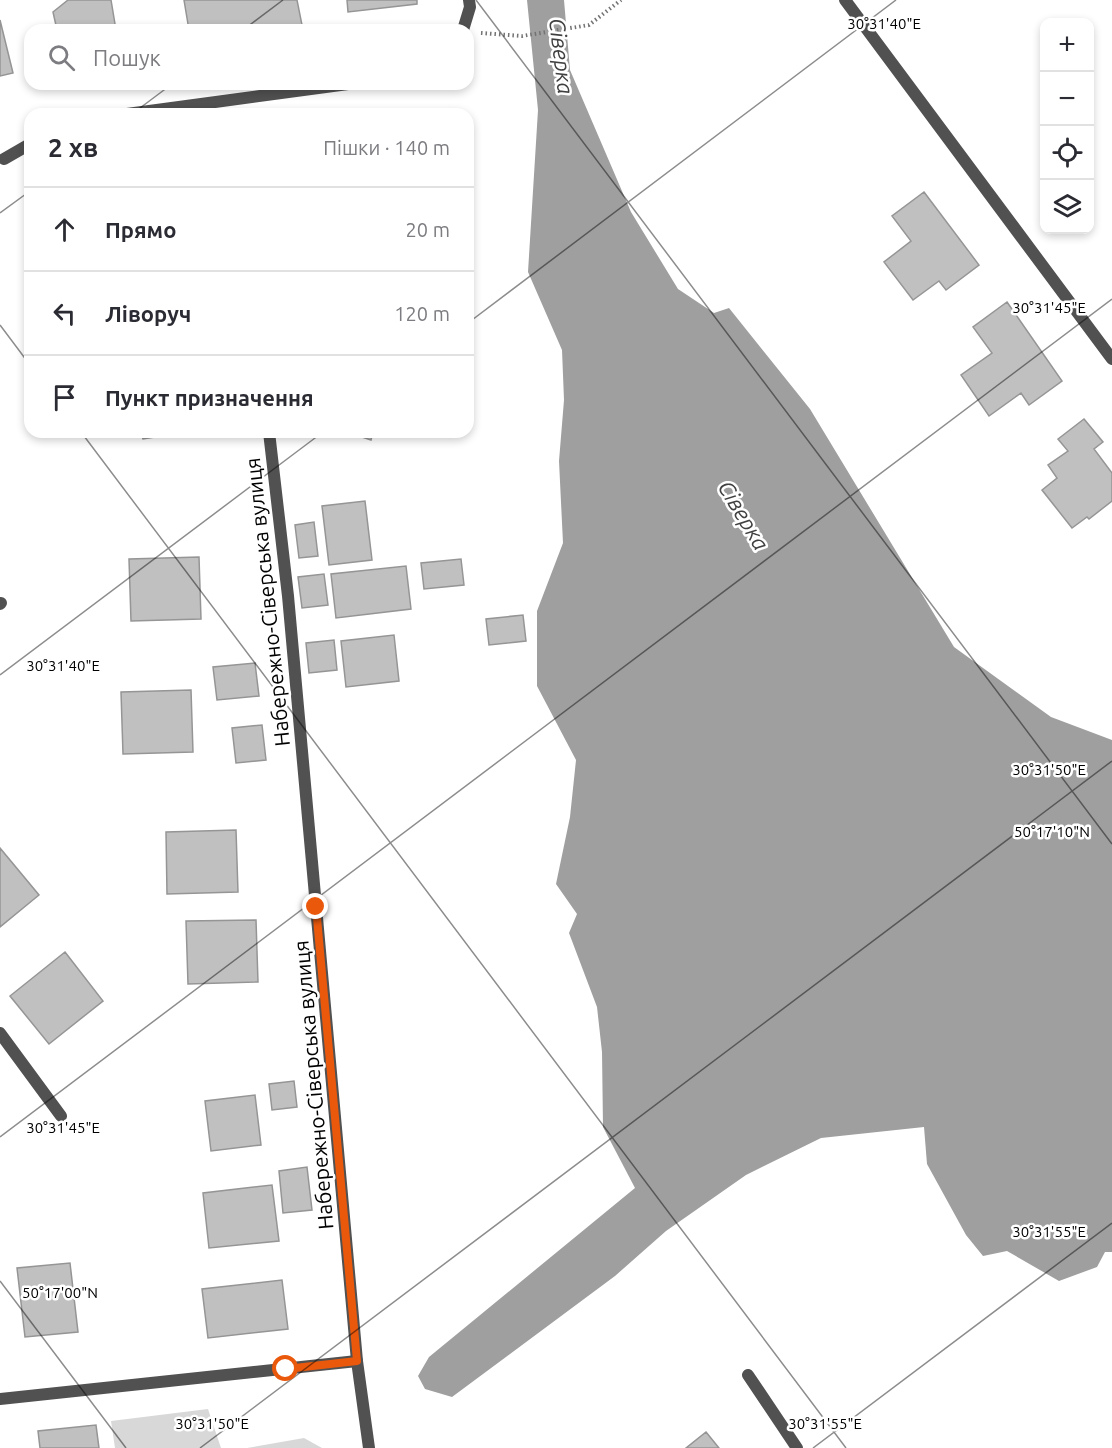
<!DOCTYPE html>
<html lang="uk">
<head>
<meta charset="utf-8">
<style>
	body { margin:0; font-family:Ubuntu,sans-serif; background:#f7f7f7; color:#2b2b33 }
	.controls { position:absolute; right:18px; top:18px; display:grid; overflow:hidden; border-radius:12px; box-shadow:0 3px 9px #0003 }
	.controls button { width:54px; height:54px; display:grid; place-items:center; padding:0; border:0; border-bottom:2px solid #e1e1e2; background:#fff; color:#2b2b33; font:30px sans-serif }
	.stop { position:absolute; width:18px; height:18px; margin:-14px; border:4px solid #ea580c; border-radius:50%; background:#fff }
	.stop.end { background:#ea580c; border-color:#fff; box-shadow:0 2px 6px #0008 }
	.list { margin:0; padding:0; list-style:none }
	h2 { display:flex; justify-content:space-between; align-items:center; height:78px; margin:0; padding:0 24px; font-size:26px }
	h2 small { font-size:20px; font-weight:400; color:#7c7c81 }
	.list li { display:grid; grid-template-columns:39px 1fr auto; gap:18px; align-items:center; box-sizing:border-box; height:84px; padding:0 24px; border-top:2px solid #e1e1e2 }
	.list b { display:block; font-size:22px; white-space:nowrap }
	.list em { font-size:20px; font-style:normal; color:#7c7c81 }
	.icon { flex:none; width:33px; height:33px; fill:none; stroke:currentColor; stroke-width:2; stroke-linecap:round; stroke-linejoin:round }
	.map { position:relative; flex:none; width:1112px; height:1448px; overflow:hidden }
	.search { position:absolute; background:#fff; box-shadow:0 3px 9px #0003; left:24px; top:24px; width:450px; height:66px; display:flex; align-items:center; gap:15px; box-sizing:border-box; padding:0 21px; border-radius:18px; color:#7c7c81; font-size:22px }
	.panel { position:absolute; background:#fff; box-shadow:0 3px 9px #0003; left:24px; top:108px; width:450px; height:330px; border-radius:18px }
	.map>svg:first-child { display:block }
	.green { fill:#d8d8d8 }
	.water { fill:#9f9f9f }
	.building { fill:#c0c0c0; stroke:#959595; stroke-width:1.5 }
	.lines { fill:none; stroke-linecap:round; stroke-linejoin:round }
	.path { stroke:#737373; stroke-width:4; stroke-dasharray:1.5 3; stroke-linecap:butt }
	.service { stroke:#515151; stroke-width:12 }
	.minor { stroke:#515151; stroke-width:12 }
	.route { stroke:#ea580c; stroke-width:8 }
	.ticks { fill:none; stroke:#000; stroke-width:1.5; stroke-opacity:0.45 }
	.labels { text-anchor:middle; dominant-baseline:central; stroke-width:5; stroke-linejoin:round; paint-order:stroke }
	.street-label { font-size:21px; fill:#000; stroke:#fff }
	.water-label { font-size:22px; font-style:italic; fill:#404040; stroke:#fff }
	.ticks-label { font-size:15px; text-anchor:middle; fill:#000; stroke:#fff; stroke-width:5; stroke-linejoin:round; paint-order:stroke }
</style>
</head>
<body>
<div class="map">
<svg width="1112" height="1448" viewBox="0 0 1112 1448">
	<rect width="100%" height="100%" fill="#fff"/>
	<path class="green" d="M 208,1409 L 221,1448 L 115,1448 L 111,1421 Z
		M 304,1438 L 322,1448 L 247,1448 Z"/>
	<path class="water" d="M 527,0 L 564,0 L 570,70 L 631,212 L 678,289 L 714,313 L 729,308 L 810,409 L 954,647 L 1051,717 L 1112,740 L 1112,1252 L 1105,1252 L 1097,1267 L 1059,1281 L 1007,1251 L 983,1256 L 966,1235 L 927,1164 L 924,1127 L 821,1138 L 746,1175 L 666,1231 L 615,1276 L 452,1397 L 425,1389 L 418,1376 L 429,1357 L 635,1188 L 603,1127 L 602,1052 L 597,1007 L 569,933 L 577,914 L 556,884 L 570,817 L 576,760 L 537,686 L 537,611 L 563,543 L 559,461 L 564,400 L 562,350 L 528,272 L 538,110 Z"/>
	<path class="building" d="M 68,0 L 111,0 L 116,30 L 57,30 L 53,12 Z
		M 184,0 L 297,0 L 303,30 L 262,30 L 261,28 L 248,30 L 189,30 Z
		M 347,0 L 417,0 L 417,4 L 348,12 Z
		M 0,20 L 13,73 L 0,76 Z
		M 924,192 L 979,265 L 946,290 L 939,281 L 913,300 L 884,262 L 911,241 L 892,216 Z
		M 1007,302 L 1062,381 L 1029,405 L 1021,393 L 989,416 L 961,375 L 992,353 L 973,327 Z
		M 1084,419 L 1103,442 L 1094,449 L 1112,473 L 1112,501 L 1089,519 L 1087,517 L 1072,528 L 1042,490 L 1057,478 L 1048,465 L 1068,451 L 1058,439 Z
		M 141,432 L 186,432 L 143,439 Z
		M 347,432 L 373,432 L 371,440 Z
		M 365,501 L 372,560 L 329,565 L 322,506 Z
		M 314,522 L 318,556 L 299,558 L 295,525 Z
		M 199,557 L 201,619 L 131,621 L 129,559 Z
		M 461,559 L 464,585 L 424,589 L 421,563 Z
		M 406,566 L 411,609 L 336,618 L 331,574 Z
		M 324,574 L 328,605 L 302,608 L 298,577 Z
		M 523,615 L 526,641 L 489,645 L 486,619 Z
		M 394,635 L 399,681 L 346,687 L 341,641 Z
		M 334,640 L 337,670 L 309,673 L 306,643 Z
		M 255,663 L 259,696 L 217,700 L 213,667 Z
		M 191,690 L 193,752 L 123,754 L 121,692 Z
		M 262,725 L 266,760 L 236,763 L 232,728 Z
		M 236,830 L 238,892 L 167,894 L 166,832 Z
		M 0,848 L 39,895 L 0,927 Z
		M 256,920 L 258,982 L 188,984 L 186,921 Z
		M 65,952 L 103,1001 L 49,1044 L 10,996 Z
		M 294,1081 L 297,1107 L 272,1110 L 269,1084 Z
		M 255,1095 L 261,1145 L 211,1151 L 205,1101 Z
		M 307,1167 L 312,1210 L 283,1213 L 279,1171 Z
		M 272,1185 L 279,1241 L 209,1248 L 203,1193 Z
		M 70,1263 L 78,1332 L 25,1337 L 17,1268 Z
		M 282,1280 L 288,1329 L 208,1338 L 202,1289 Z
		M 96,1425 L 99,1448 L 40,1448 L 38,1431 Z
		M 706,1432 L 719,1448 L 686,1448 Z"/>
	<g class="lines">
		<path class="path" d="M 481,33 L 522,36 L 589,25 L 621,0"/>
		<path class="service" d="M 0,604 L 1,603
			M 0,1033 L 61,1116
			M 748,1375 L 797,1448
			M 0,1399 L 357,1361"/>
		<path class="minor" d="M 845,0 L 1112,359
			M 463,30 L 470,7 L 469,0
			M 127,114 L 348,84
			M 4,159 L 30,144
			M 269,432 L 288,596 L 357,1361 L 369,1448"/>
	</g>
	<g class="lines">
		<path class="route" d="M 286,1369 L 357,1361 L 316,907"/>
	</g>
	<path class="ticks" d="M 476,0 L 1112,844M 243,30 L 283,0M 132,114 L 172,84M 0,213 L 30,191M 468,323 L 896,0M 0,325 L 30,365M 81,432 L 846,1448M 0,675 L 323,432M 0,1137 L 1112,299M 0,1281 L 126,1448M 200,1448 L 1112,761M 813,1448 L 1112,1223"/>
	<g class="labels">
		<g class="street-label">
			<text transform="translate(267 602) rotate(-96)">Набережно-Сіверська вулиця</text>
			<text transform="translate(313 1085) rotate(-95)">Набережно-Сіверська вулиця</text>
		</g>
		<g class="water-label">
			<text transform="translate(562 56) rotate(83)">Сіверка</text>
			<text transform="translate(744 515) rotate(59)">Сіверка</text>
		</g>
	</g>
	<g class="ticks-label">
		<text x="884" y="29">30°31'40"E</text>
		<text x="1049" y="313">30°31'45"E</text>
		<text x="63" y="671">30°31'40"E</text>
		<text x="1049" y="775">30°31'50"E</text>
		<text x="1052" y="837">50°17'10"N</text>
		<text x="63" y="1133">30°31'45"E</text>
		<text x="1049" y="1237">30°31'55"E</text>
		<text x="60" y="1298">50°17'00"N</text>
		<text x="212" y="1429">30°31'50"E</text>
		<text x="825" y="1429">30°31'55"E</text>
	</g>
</svg>
<div class="controls">
<button>+</button>
<button>−</button>
<button><svg class="icon" aria-label="locate" viewBox="0 0 24 24"><circle cx="12" cy="12" r="6"/><path d="M12 2v4M12 18v4M2 12h4M18 12h4"/></svg></button>
<button><svg class="icon" aria-label="layers" viewBox="0 0 24 24"><path d="M12 4l9 5-9 5-9-5zM3 14l9 5 9-5"/></svg></button>
</div>
<div class="stop" style="left:286px;top:1369px"></div>
<div class="stop end" style="left:316px;top:907px"></div>
<div class="search"><svg class="icon" aria-label="search" viewBox="0 0 24 24"><circle cx="10" cy="10" r="6"/><path d="M15 15l6 6"/></svg>Пошук</div>
<section class="panel">
<h2>2 хв<small>Пішки · 140 m</small></h2>
<ul class="list">
<li><svg class="icon" aria-label="ahead" viewBox="0 0 24 24"><path d="M12 20V5M6 11l6-6 6 6"/></svg><div><b>Прямо</b></div><em>20 m</em></li>
<li><svg class="icon" aria-label="left" viewBox="0 0 24 24"><path d="M17 20v-9H6M10 6l-5 5 5 5"/></svg><div><b>Ліворуч</b></div><em>120 m</em></li>
<li><svg class="icon" aria-label="arrive" viewBox="0 0 24 24"><path d="M6 21V4h12l-3 4 3 4H6"/></svg><div><b>Пункт призначення</b></div></li>
</ul>
</section>
</div>
</body>
</html>
